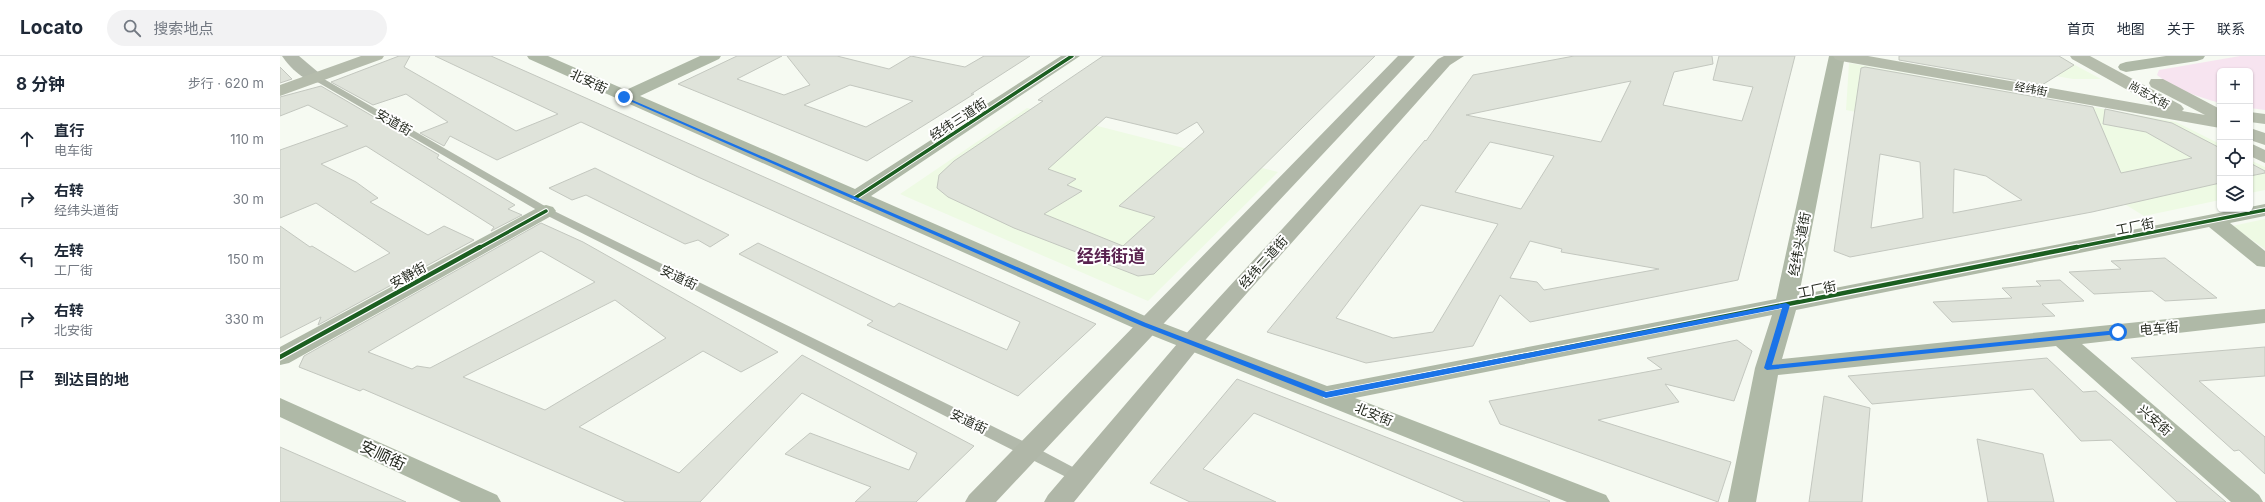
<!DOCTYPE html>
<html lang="zh">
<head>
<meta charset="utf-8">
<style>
	body { margin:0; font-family:Inter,"Noto Sans SC",sans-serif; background:#f2f2f3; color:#1f2937 }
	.controls { position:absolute; right:12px; top:12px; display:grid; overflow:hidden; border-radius:6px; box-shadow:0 1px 3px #0004 }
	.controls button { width:36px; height:36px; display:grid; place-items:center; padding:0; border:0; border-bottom:1px solid #e0e1e3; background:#fff; color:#1f2937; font:20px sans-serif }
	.stop { position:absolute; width:12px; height:12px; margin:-9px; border:3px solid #1a73e8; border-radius:50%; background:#fff }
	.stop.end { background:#1a73e8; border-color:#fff; box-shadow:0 1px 4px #0008 }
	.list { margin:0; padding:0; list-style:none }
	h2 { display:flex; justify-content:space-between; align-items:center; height:52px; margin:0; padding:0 16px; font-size:17px }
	h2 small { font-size:13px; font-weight:400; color:#747a83 }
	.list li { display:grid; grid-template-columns:26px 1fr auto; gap:12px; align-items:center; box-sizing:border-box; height:60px; padding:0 16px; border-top:1px solid #e0e1e3 }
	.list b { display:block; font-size:15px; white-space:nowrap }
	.list p { margin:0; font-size:13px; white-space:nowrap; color:#747a83 }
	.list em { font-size:13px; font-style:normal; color:#747a83 }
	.icon { flex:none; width:22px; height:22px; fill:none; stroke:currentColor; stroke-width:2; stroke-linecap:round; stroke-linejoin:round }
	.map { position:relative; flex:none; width:1985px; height:446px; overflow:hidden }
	header { display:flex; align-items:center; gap:24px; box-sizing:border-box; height:56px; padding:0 20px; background:#fff; border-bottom:1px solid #e0e1e3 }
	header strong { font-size:19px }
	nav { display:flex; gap:22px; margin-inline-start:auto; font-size:14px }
	.search { width:280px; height:36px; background:#f2f2f3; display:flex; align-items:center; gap:10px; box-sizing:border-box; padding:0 14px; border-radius:22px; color:#747a83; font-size:15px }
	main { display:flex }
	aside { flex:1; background:#fff }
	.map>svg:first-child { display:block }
	.built { fill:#eefae4 }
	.green { fill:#f7e4f0 }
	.building { fill:#dfe3da; stroke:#c3c7bf; fill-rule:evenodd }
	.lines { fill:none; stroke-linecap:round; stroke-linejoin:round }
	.lane { fill:#b2b9ab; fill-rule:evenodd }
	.street { fill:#b2b9ab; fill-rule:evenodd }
	.secondary { fill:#afb9a7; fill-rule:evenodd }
	.primary { fill:#b5bcac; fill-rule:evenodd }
	.highway { fill:#b0b7a8; fill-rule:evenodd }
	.cycleway-far1-casing { stroke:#fff; stroke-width:5.5 }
	.cycleway-casing { stroke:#fff; stroke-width:7 }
	.cycleway-far1 { stroke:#1b5e20; stroke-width:3.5 }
	.cycleway { stroke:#1b5e20; stroke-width:4.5 }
	.route { fill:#1a73e8 }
	.labels { text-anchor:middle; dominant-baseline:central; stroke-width:4; stroke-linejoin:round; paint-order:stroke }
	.far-street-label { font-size:11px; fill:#262b21; stroke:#fff }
	.street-label { font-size:13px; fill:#262b21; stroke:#fff }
	.near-street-label { font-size:16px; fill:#262b21; stroke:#fff }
	.district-label { font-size:17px; font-weight:bold; fill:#59224f; stroke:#fff }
</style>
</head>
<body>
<header>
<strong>Locato</strong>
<div class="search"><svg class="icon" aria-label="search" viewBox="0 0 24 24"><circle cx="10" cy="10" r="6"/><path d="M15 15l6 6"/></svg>搜索地点</div>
<nav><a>首页</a><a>地图</a><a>关于</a><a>联系</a></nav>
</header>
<main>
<aside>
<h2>8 分钟<small>步行 · 620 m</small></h2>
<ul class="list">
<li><svg class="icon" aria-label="ahead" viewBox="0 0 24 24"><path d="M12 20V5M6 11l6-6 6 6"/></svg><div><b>直行</b><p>电车街</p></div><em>110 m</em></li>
<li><svg class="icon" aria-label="right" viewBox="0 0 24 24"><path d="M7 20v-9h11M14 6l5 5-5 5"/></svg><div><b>右转</b><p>经纬头道街</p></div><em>30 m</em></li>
<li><svg class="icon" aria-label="left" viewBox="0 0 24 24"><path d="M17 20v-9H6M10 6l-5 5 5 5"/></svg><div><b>左转</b><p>工厂街</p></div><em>150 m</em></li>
<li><svg class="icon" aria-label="right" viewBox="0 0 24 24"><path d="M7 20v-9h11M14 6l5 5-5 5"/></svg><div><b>右转</b><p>北安街</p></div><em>330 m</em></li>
<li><svg class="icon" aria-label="arrive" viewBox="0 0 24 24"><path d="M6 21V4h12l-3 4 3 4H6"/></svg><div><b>到达目的地</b></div></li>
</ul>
</aside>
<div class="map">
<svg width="1985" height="446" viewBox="0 0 1985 446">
	<rect width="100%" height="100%" fill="#f6faf2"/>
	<path class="built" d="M 1659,0 L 1778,0 L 1821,23 L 1793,23 Z
		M 1569,7 L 1896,66 L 1940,88 L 1940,144 L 1864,160 L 1753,91 L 1566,54 Z
		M 747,52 L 998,116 L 868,245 L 620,138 Z
		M 1970,104 L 1985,111 L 1985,134 L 1970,137 Z
		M 1985,163 L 1985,193 L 1952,170 Z"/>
	<path class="green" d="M 1960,0 L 1985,0 L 1985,54 L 1970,52 L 1970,15 L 1940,15 L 1940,47 C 1916,40 1896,34 1877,19 L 1879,14 Z"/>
	<path class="building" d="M 119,0 L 130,0 L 124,11 L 236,75 L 278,58 L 155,0 L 211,0 L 816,268 L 738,340 L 587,269 L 593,265 L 459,198 L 478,187 L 614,251 L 619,247 L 727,294 L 740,266 L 418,121 L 301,66 L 217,104 L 170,80 L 164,90 L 140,77 L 168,66 L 126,38 L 93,49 L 51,26 Z
		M 457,0 L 502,0 L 457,23 L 504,39 L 530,29 L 507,0 L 557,0 L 609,13 L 631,0 L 685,11 L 704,0 L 750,0 L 691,38 L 694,38 L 587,105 L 398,28 ZM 570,29 L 633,45 L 586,71 L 524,49 Z
		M 823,0 L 1095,0 L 874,218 L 858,220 L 734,172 L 668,141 L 657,132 L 659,119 L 674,105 L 763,45 L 758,44 ZM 826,61 L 897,78 L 917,66 L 924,76 L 839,150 L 875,161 L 843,190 L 764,158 L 802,135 L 787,129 L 796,123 L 768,113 Z
		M 1294,0 L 1432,0 L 1433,8 L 1394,16 L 1383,49 L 1462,65 L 1473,31 L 1433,24 L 1439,0 L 1515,0 L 1458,224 L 1250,266 L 1220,239 L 1193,290 L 1086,307 L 987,276 L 1145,84 L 1146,85 L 1193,19 ZM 1351,25 L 1321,86 L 1186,59 ZM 1210,86 L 1274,100 L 1241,153 L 1175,136 ZM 1141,149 L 1218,168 L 1153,276 L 1113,282 L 1056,262 ZM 1250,185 L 1282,193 L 1281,196 L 1379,213 L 1264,234 L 1257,226 L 1230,222 Z
		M 1619,0 L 1779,0 L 1794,9 L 1762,29 L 1619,4 Z
		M 0,11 L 12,23 L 0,27 Z
		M 1585,11 L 1813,51 L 1841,117 L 1912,102 L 1866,76 L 1823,68 L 1825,53 L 1892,67 L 1940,92 L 1940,127 L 1812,156 L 1570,201 L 1554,195 L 1581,12 ZM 1600,98 L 1640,106 L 1643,162 L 1591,172 ZM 1674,113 L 1706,120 L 1742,144 L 1673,157 Z
		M 41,30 L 159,99 L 157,102 L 235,149 L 228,153 L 242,159 L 211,175 L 214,171 L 86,90 L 41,108 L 76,126 L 98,142 L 90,146 L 148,179 L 164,170 L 194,184 L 38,269 L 41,261 L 0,282 L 0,170 L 30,191 L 32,190 L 75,216 L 110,197 L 36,147 L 0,162 L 0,94 L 68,70 L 28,49 L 0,60 L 0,41 Z
		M 1970,107 L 1985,115 L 1985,117 L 1970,120 Z
		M 315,112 L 449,179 L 430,191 L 418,184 L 405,188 L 306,139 L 292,144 L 269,132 Z
		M 261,167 L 303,186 L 498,296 L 461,316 L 423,295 L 299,371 L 399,417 L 522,299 L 694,390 L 636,446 L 575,446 L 591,431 L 505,398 L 530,377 L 629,414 L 637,397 L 522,337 L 420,446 L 346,446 L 83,333 L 80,335 L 19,311 L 24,300 ZM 261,195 L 315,226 L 150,312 L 137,310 L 132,313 L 88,296 ZM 335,244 L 386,282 L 265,354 L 183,321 Z
		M 1885,202 L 1937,242 L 1885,245 L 1872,235 L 1814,238 L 1789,216 L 1841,213 L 1831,205 Z
		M 1780,224 L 1804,245 L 1762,248 L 1775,260 L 1672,266 L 1653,246 L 1732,242 L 1722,232 L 1761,230 L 1756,225 Z
		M 1457,284 L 1472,295 L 1454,345 L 1385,328 L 1399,346 L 1318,364 L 1451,406 L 1438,446 L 1220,368 L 1209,345 L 1382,313 L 1367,302 Z
		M 1985,291 L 1985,320 L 1919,325 L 1985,381 L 1985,418 L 1959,394 L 1954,395 L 1851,302 Z
		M 1767,302 L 1803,336 L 1816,335 L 1946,446 L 1897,446 L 1831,384 L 1801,385 L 1753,333 L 1592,348 L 1568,320 Z
		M 957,323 L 1270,445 L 1269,446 L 1185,446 L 974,357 L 923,413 L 996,446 L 910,446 L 870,427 Z
		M 1544,340 L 1590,352 L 1582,446 L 1529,446 Z
		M 1697,383 L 1763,398 L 1774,446 L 1708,446 Z
		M 0,391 L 126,446 L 0,446 Z"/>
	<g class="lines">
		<path class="lane" d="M 37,19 L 270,153 L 753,390 L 804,417 L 806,421 L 804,425 L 799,426 L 794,425 L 262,157 L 34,24 L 32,22 Z"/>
		<path class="street" d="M 2,0 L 19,0 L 45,22 L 43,26 C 27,29 10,12 2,0 Z"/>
		<path class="secondary" d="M 247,0 L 268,0 L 346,34 L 420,0 L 441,0 L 439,3 L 360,40 L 575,133 L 781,0 L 800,0 L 591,140 L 872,263 L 1047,330 L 1496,243 L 1549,0 L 1565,0 L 1519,239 L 1959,153 L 1970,153 L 1970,151 L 1985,148 L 1985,160 L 1950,167 L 1985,195 L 1985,211 L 1977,210 L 1929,171 L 1516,254 L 1502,303 L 1985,253 L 1985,267 L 1802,288 L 1979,439 L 1983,446 L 1951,446 L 1776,290 L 1498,319 L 1476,446 L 1448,446 L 1475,312 L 1492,259 L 1075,342 L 1326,439 L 1330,446 L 1287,446 L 856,273 L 345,46 L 338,45 L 336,42 L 249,3 Z
			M 1886,0 L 1925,0 L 1923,3 L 1917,5 L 1846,16 L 1840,14 L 1838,11 L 1840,8 L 1846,6 Z
			M 266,149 L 273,151 L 276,155 L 273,159 L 9,307 L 0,309 L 0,291 L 259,151 Z
			M 0,342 L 217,439 L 221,446 L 181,446 L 0,361 Z"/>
		<path class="primary" d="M 81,0 L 104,0 L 102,3 L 0,40 L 0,29 Z
			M 1553,0 L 1588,0 L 1878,51 L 1792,3 L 1790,0 L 1810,0 L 1901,49 L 1904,53 L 1902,55 L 1925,59 L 1871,31 L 1869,27 L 1871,23 L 1883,23 L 1940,53 L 1940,72 L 1561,5 L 1555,3 Z
			M 1970,56 L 1985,58 L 1985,68 L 1970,66 Z
			M 1970,72 L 1985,77 L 1985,89 L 1970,84 Z
			M 1970,87 L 1985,94 L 1985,107 L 1970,100 Z"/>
		<path class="highway" d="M 1118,0 L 1135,0 L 716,446 L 685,446 L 689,439 Z
			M 1164,0 L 1184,0 L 1170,9 L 919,291 L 794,446 L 764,446 L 768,439 L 903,281 L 1158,3 Z"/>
		<defs>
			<path id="cycleway-far1" d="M 575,142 L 792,0
				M 199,192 L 266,155
				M 1792,192 L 1985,154"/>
			<path id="cycleway" d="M 0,301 L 200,191
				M 1046,339 L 1797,191"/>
		</defs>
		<use href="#cycleway-far1" class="cycleway-far1-casing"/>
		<use href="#cycleway" class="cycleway-casing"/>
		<use href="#cycleway-far1" class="cycleway-far1"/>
		<use href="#cycleway" class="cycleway"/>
	</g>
	<path class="route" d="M 343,40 L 866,267 L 1046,336 L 1506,247 L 1510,249 L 1492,309 L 1838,274 L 1841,276 L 1838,278 L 1487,314 L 1484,312 L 1502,252 L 1046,342 L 862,270 L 343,42 Z"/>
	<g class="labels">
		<g class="far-street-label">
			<text transform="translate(1751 33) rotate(10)">经纬街</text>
			<text transform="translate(1869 39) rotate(29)">尚志大街</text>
		</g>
		<g class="street-label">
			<text transform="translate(309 25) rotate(25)">北安街</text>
			<text transform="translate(678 63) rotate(-33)">经纬三道街</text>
			<text transform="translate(114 66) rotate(30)">安道街</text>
			<text transform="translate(1855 170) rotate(-11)">工厂街</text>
			<text transform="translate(1519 188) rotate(-79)">经纬头道街</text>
			<text transform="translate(983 206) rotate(-48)">经纬二道街</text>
			<text transform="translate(128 219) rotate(-29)">安静街</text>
			<text transform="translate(399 221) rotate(26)">安道街</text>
			<text transform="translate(1537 233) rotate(-11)">工厂街</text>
			<text transform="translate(1879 272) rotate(-5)">电车街</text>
			<text transform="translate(1094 358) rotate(22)">北安街</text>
			<text transform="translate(1875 364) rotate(41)">兴安街</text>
			<text transform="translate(689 365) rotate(26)">安道街</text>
		</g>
		<g class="near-street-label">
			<text transform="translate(103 399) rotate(25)">安顺街</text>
		</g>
		<g class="district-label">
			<text x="831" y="200">经纬街道</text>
		</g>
	</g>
</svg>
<div class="controls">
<button>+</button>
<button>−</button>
<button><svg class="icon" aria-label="locate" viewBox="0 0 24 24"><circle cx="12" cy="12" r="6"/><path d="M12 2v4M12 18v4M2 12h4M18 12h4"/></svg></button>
<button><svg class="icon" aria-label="layers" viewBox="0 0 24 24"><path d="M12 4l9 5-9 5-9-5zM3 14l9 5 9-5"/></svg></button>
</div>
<div class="stop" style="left:1838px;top:276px"></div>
<div class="stop end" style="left:344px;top:41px"></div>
</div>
</main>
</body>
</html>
